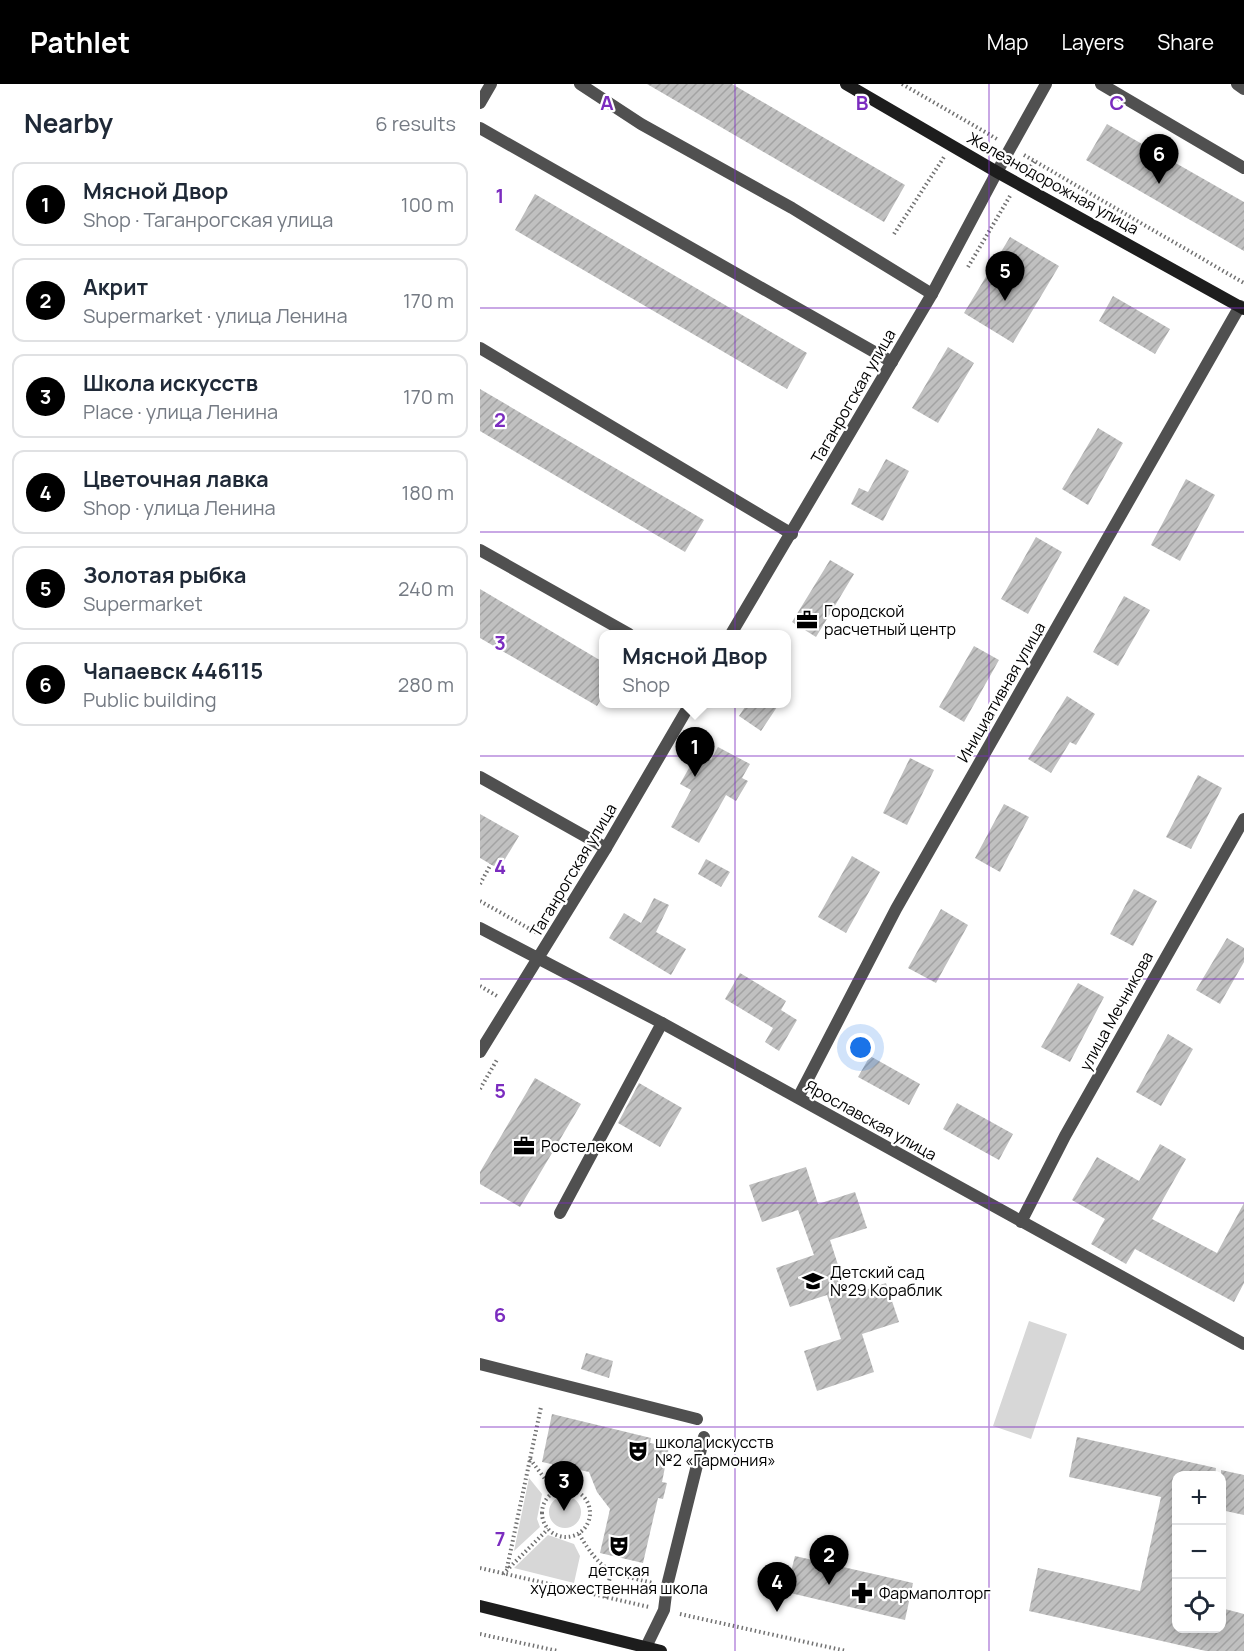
<!DOCTYPE html>
<html lang="en">
<head>
<meta charset="utf-8">
<style>
	body { margin:0; font-family:Manrope,sans-serif; background:#f6f6f7; color:#1f2937 }
	.controls { position:absolute; right:18px; bottom:18px; display:grid; overflow:hidden; border-radius:12px; box-shadow:0 3px 15px #0003 }
	.controls button { width:54px; height:54px; display:grid; place-items:center; padding:0; border:0; border-bottom:2px solid #e0e1e3; background:#fff; color:#1f2937; font:30px sans-serif }
	.you { position:absolute; left:381px; top:964px; width:21px; height:21px; margin:-15px; border:4px solid #fff; border-radius:50%; background:#1a73e8; box-shadow:0 0 0 9px #1a73e833 }
	.badge { display:grid; place-items:center; width:39px; height:39px; border-radius:50%; background:#000; color:#fff; font-size:20px; font-weight:700 }
	.pin { position:absolute; translate:-50% -50px; filter:drop-shadow(0 2px 3px #0008) }
	.pin::after { content:''; position:absolute; top:32px; width:21px; height:18px; background:inherit; clip-path:polygon(0 0,100% 0,50% 100%) }
	.popup { position:absolute; left:119px; top:546px; width:192px; height:78px; box-sizing:border-box; display:grid; place-content:center; border-radius:12px; background:#fff; filter:drop-shadow(0 2px 4px #0005); font-size:20px; white-space:nowrap; color:#747a83 }
	.popup b { font-size:22px; color:#1f2937 }
	.popup::after { content:''; position:absolute; left:50%; top:100%; margin-left:-12px; border:12px solid transparent; border-top-color:#fff }
	.list { margin:0; padding:0; list-style:none }
	h2 { display:flex; justify-content:space-between; align-items:center; height:78px; margin:0; padding:0 24px; font-size:26px }
	h2 small { font-size:20px; font-weight:400; color:#747a83 }
	.list li { display:grid; grid-template-columns:39px 1fr auto; gap:18px; align-items:center; box-sizing:border-box; height:84px; margin:0 12px 12px; padding:0 12px; border:2px solid #e0e1e3; border-radius:12px }
	.list b { display:block; font-size:22px; white-space:nowrap }
	.list p { margin:0; font-size:20px; white-space:nowrap; color:#747a83 }
	.list em { font-size:20px; font-style:normal; color:#747a83 }
	.icon { flex:none; width:33px; height:33px; fill:none; stroke:currentColor; stroke-width:2; stroke-linecap:round; stroke-linejoin:round }
	.map { position:relative; flex:none; width:764px; height:1567px; overflow:hidden }
	header { display:flex; align-items:center; gap:36px; box-sizing:border-box; height:84px; padding:0 30px; background:#000; color:#fff }
	header strong { font-size:28px }
	nav { display:flex; gap:33px; margin-inline-start:auto; font-size:21px }
	main { display:flex }
	aside { flex:1; background:#fff }
	.map>svg:first-child { display:block }
	.green { fill:#d7d7d7 }
	.building { fill:url(#building-hatch) }
	.lines { fill:none; stroke-linecap:round; stroke-linejoin:round }
	.path { stroke:#727272; stroke-width:4; stroke-dasharray:1.5 3; stroke-linecap:butt }
	.lane { stroke:#505050; stroke-width:12 }
	.street { stroke:#505050; stroke-width:12 }
	.secondary { stroke:#1d1d1d; stroke-width:12 }
	.grid { fill:none; stroke:#7b2cbf; stroke-width:1.5; stroke-opacity:0.55 }
	.labels { text-anchor:middle; dominant-baseline:central; stroke-width:4.5; stroke-linejoin:round; paint-order:stroke }
	.street-label { font-size:16px; fill:#000; stroke:#fff }
	.poi-label { font-size:16px; fill:#000; stroke:#fff; text-anchor:start }
	.grid-label { font-size:20px; text-anchor:middle; font-weight:bold; fill:#7b2cbf; stroke:#fff; stroke-width:4.5; stroke-linejoin:round; paint-order:stroke }
</style>
</head>
<body>
<header>
<strong>Pathlet</strong>
<nav><a>Map</a><a>Layers</a><a>Share</a></nav>
</header>
<main>
<aside>
<h2>Nearby<small>6 results</small></h2>
<ul class="list">
<li><span class="badge">1</span><div><b>Мясной Двор</b><p>Shop · Таганрогская улица</p></div><em>100 m</em></li>
<li><span class="badge">2</span><div><b>Акрит</b><p>Supermarket · улица Ленина</p></div><em>170 m</em></li>
<li><span class="badge">3</span><div><b>Школа искусств</b><p>Place · улица Ленина</p></div><em>170 m</em></li>
<li><span class="badge">4</span><div><b>Цветочная лавка</b><p>Shop · улица Ленина</p></div><em>180 m</em></li>
<li><span class="badge">5</span><div><b>Золотая рыбка</b><p>Supermarket</p></div><em>240 m</em></li>
<li><span class="badge">6</span><div><b>Чапаевск 446115</b><p>Public building</p></div><em>280 m</em></li>
</ul>
</aside>
<div class="map">
<svg width="764" height="1567" viewBox="0 0 764 1567">
	<defs>
		<pattern id="building-hatch" width="6" height="6" patternUnits="userSpaceOnUse" patternTransform="scale(1.5)"><rect width="6" height="6" fill="#c0c0c0"/><path d="M-1 1l2-2M0 6l6-6M5 7l2-2" fill="none" stroke="#a3a3a3"/></pattern>
	</defs>
	<rect width="100%" height="100%" fill="#fff"/>
	<path class="green" d="M 549,1237 L 587,1250 L 551,1355 L 513,1342 Z
		M 49,1394 L 62,1410 L 57,1435 L 60,1443 L 34,1467 Z
		M69 1428a16 16 0 1 1 32 0a16 16 0 1 1-32 0Z
		M 68,1451 L 94,1460 L 100,1472 L 94,1499 L 34,1484 Z"/>
	<path class="building" d="M 167,0 L 252,0 L 425,101 L 404,138 Z
		M 627,40 L 764,118 L 764,167 L 606,76 Z
		M 55,110 L 327,269 L 307,305 L 35,146 Z
		M 530,153 L 579,182 L 533,259 L 484,229 Z
		M 633,212 L 690,245 L 675,270 L 619,237 Z
		M 468,263 L 494,279 L 458,339 L 432,324 Z
		M 0,305 L 224,436 L 205,468 L 0,347 Z
		M 618,344 L 643,359 L 608,421 L 582,405 Z
		M 406,375 L 429,387 L 403,437 L 371,420 L 379,404 L 388,408 Z
		M 706,395 L 735,411 L 700,477 L 671,461 Z
		M 556,453 L 582,468 L 548,530 L 521,515 Z
		M 350,476 L 374,490 L 336,553 L 312,538 Z
		M 0,505 L 123,578 L 123,612 L 117,622 L 0,554 Z
		M 644,512 L 670,526 L 638,582 L 613,568 Z
		M 494,562 L 519,576 L 484,638 L 459,623 Z
		M 587,612 L 615,630 L 596,661 L 590,658 L 571,689 L 548,675 Z
		M 267,620 L 299,620 L 281,647 L 259,632 Z
		M 238,663 L 270,680 L 262,694 L 268,697 L 256,717 L 246,711 L 219,759 L 191,743 L 211,706 L 200,700 L 218,668 L 231,676 Z
		M 430,674 L 454,686 L 427,741 L 403,729 Z
		M 718,691 L 742,704 L 711,765 L 686,753 Z
		M 524,720 L 549,733 L 520,788 L 495,774 Z
		M 0,730 L 39,752 L 19,785 L 0,774 Z
		M 372,772 L 400,788 L 366,849 L 338,833 Z
		M 226,775 L 250,788 L 241,803 L 218,790 Z
		M 654,805 L 677,817 L 653,862 L 630,850 Z
		M 174,814 L 189,821 L 176,848 L 206,865 L 191,891 L 129,854 L 144,829 L 161,839 Z
		M 461,825 L 488,841 L 456,899 L 428,884 Z
		M 747,854 L 764,864 L 764,878 L 740,920 L 716,906 Z
		M 260,889 L 306,917 L 301,926 L 317,936 L 299,967 L 285,958 L 293,944 L 245,915 Z
		M 598,899 L 624,913 L 590,978 L 561,963 Z
		M 688,950 L 713,965 L 681,1022 L 656,1008 Z
		M 390,972 L 440,1000 L 429,1021 L 378,993 Z
		M 55,994 L 101,1020 L 40,1123 L 0,1100 L 0,1088 Z
		M 159,999 L 202,1024 L 180,1063 L 138,1039 Z
		M 477,1019 L 533,1050 L 519,1076 L 463,1045 Z
		M 680,1060 L 706,1075 L 672,1135 L 737,1169 L 764,1119 L 764,1199 L 754,1218 L 655,1165 L 646,1180 L 611,1160 L 625,1135 L 592,1116 L 617,1073 L 659,1097 Z
		M 326,1083 L 338,1120 L 375,1108 L 387,1144 L 350,1156 L 368,1212 L 406,1199 L 419,1238 L 382,1250 L 394,1288 L 337,1307 L 324,1267 L 361,1255 L 347,1211 L 310,1223 L 296,1184 L 334,1171 L 318,1126 L 282,1138 L 269,1101 Z
		M 106,1269 L 133,1277 L 129,1294 L 101,1285 Z
		M 72,1330 L 171,1354 L 170,1359 L 189,1363 L 182,1398 L 187,1399 L 183,1415 L 178,1414 L 163,1479 L 120,1469 L 130,1425 L 117,1408 L 109,1388 L 62,1378 Z
		M 597,1353 L 736,1384 L 735,1392 L 696,1392 L 696,1545 L 741,1545 L 741,1524 L 764,1530 L 764,1567 L 726,1567 L 549,1527 L 558,1484 L 660,1507 L 681,1413 L 589,1393 Z
		M 741,1386 L 764,1391 L 764,1431 L 741,1426 Z
		M 315,1472 L 433,1499 L 425,1536 L 306,1508 Z"/>
	<g class="lines">
		<path class="path" d="M 422,0 L 517,55
			M 544,71 L 764,199
			M 548,86 L 555,77
			M 414,150 L 464,73
			M 488,183 L 530,112
			M 0,800 L 11,780
			M 0,817 L 57,849
			M 0,902 L 17,912
			M 0,1005 L 18,974
			M 50,1375 L 75,1408
			M62 1429a24 24 0 1 1 48 0a24 24 0 1 1-48 0Z
			M 99,1450 C 122,1489 131,1489 173,1499
			M 0,1484 L 169,1523
			M 27,1484 L 61,1323
			M 23,1490 L 68,1445
			M 125,1514 L 131,1489
			M 200,1530 L 366,1567
			M 0,1550 L 78,1567"/>
		<path class="lane" d="M 100,0 L 161,40 L 312,124 L 452,210
			M 621,0 L 764,84
			M 757,0 L 764,5
			M 0,44 L 412,278
			M 517,88 L 566,0
			M 0,264 L 312,450
			M 0,466 L 149,550
			M 0,693 L 126,764
			M 80,1129 L 182,939
			M 0,1280 L 217,1335
			M 166,1563 L 184,1526 L 187,1502 L 224,1353"/>
		<path class="street" d="M 0,19 L 11,0
			M 251,550 L 452,210 L 517,88
			M 0,844 L 182,939 L 764,1260
			M 0,968 L 126,764 L 210,620
			M 318,1014 L 416,825 L 760,222
			M 541,1138 L 585,1052 L 764,735"/>
		<path class="secondary" d="M 366,0 L 517,88 L 764,225
			M 0,1522 L 181,1567"/>
	</g>
	<path class="grid" d="M 255,0 L 255,1567M 509,0 L 509,1567M 0,224 L 764,224M 0,448 L 764,448M 0,672 L 764,672M 0,895 L 764,895M 0,1119 L 764,1119M 0,1343 L 764,1343"/>
	<defs>
		<symbol id="office-bare" viewBox="-9 -9 18 18"><path d="M-6-3h4V-5.5h4V-3h4V5H-6ZM-1-4.5V-3h2v-1.5ZM-6 0V1H6V0Z" fill="#000" stroke="#fff" stroke-width="2.5" paint-order="stroke"/></symbol>
		<symbol id="school-bare" viewBox="-9 -9 18 18"><path d="M0-5L7-2L0 1L-7-2ZM-4 1L0 2.5L4 1V4Q0 6-4 4Z" fill="#000" stroke="#fff" stroke-width="2.5" paint-order="stroke"/></symbol>
		<symbol id="theatre-bare" viewBox="-9 -9 18 18"><path d="M-5-5.5Q0-4 5-5.5V0Q5 5 0 6Q-5 5-5 0ZM-3.3-2.5H-1v1.5H-3.3ZM1-2.5H3.3v1.5H1ZM-2.8 1Q0 5.5 2.8 1Z" fill="#000" stroke="#fff" stroke-width="2.5" paint-order="stroke"/></symbol>
		<symbol id="pharmacy-bare" viewBox="-9 -9 18 18"><path d="M-2-6h4v4h4v4h-4v4h-4v-4h-4v-4h4Z" fill="#000" stroke="#fff" stroke-width="2.5" paint-order="stroke"/></symbol>
	</defs>
	<g fill-rule="evenodd">
		<use href="#office-bare" x="312" y="521" width="30" height="30"/>
		<use href="#office-bare" x="29" y="1047" width="30" height="30"/>
		<use href="#school-bare" x="318" y="1182" width="30" height="30"/>
		<use href="#theatre-bare" x="143" y="1352" width="30" height="30"/>
		<use href="#theatre-bare" x="124" y="1447" width="30" height="30"/>
		<use href="#pharmacy-bare" x="367" y="1494" width="30" height="30"/>
	</g>
	<g class="labels">
		<g class="street-label">
			<text transform="translate(573 99) rotate(29)">Железнодорожная улица</text>
			<text transform="translate(373 312) rotate(-60)">Таганрогская улица</text>
			<text transform="translate(521 608) rotate(-60)">Инициативная улица</text>
			<text transform="translate(93 786) rotate(-59)">Таганрогская улица</text>
			<text transform="translate(636 927) rotate(-61)">улица Мечникова</text>
			<text transform="translate(391 1036) rotate(29)">Ярославская улица</text>
		</g>
		<g class="poi-label">
			<text x="344" y="527">Городской<tspan x="344" dy="18">расчетный центр</tspan></text>
			<text x="61" y="1062">Ростелеком</text>
			<text x="350" y="1188">Детский сад<tspan x="350" dy="18">№29 Кораблик</tspan></text>
			<text x="175" y="1358">школа искусств<tspan x="175" dy="18">№2 «Гармония»</tspan></text>
			<text x="139" y="1486" text-anchor="middle">детская<tspan x="139" dy="18">художественная школа</tspan></text>
			<text x="399" y="1509">Фармаполторг</text>
		</g>
	</g>
	<g class="grid-label">
		<text x="127" y="26">A</text>
		<text x="382" y="26">B</text>
		<text x="637" y="26">C</text>
		<text x="20" y="119">1</text>
		<text x="20" y="343">2</text>
		<text x="20" y="566">3</text>
		<text x="20" y="790">4</text>
		<text x="20" y="1014">5</text>
		<text x="20" y="1238">6</text>
		<text x="20" y="1462">7</text>
	</g>
</svg>
<div class="controls">
<button>+</button>
<button>−</button>
<button><svg class="icon" aria-label="locate" viewBox="0 0 24 24"><circle cx="12" cy="12" r="6"/><path d="M12 2v4M12 18v4M2 12h4M18 12h4"/></svg></button>
</div>
<div class="you"></div>
<div class="pin badge" style="left:215px;top:693px">1</div>
<div class="popup"><b>Мясной Двор</b>Shop</div>
<div class="pin badge" style="left:349px;top:1501px">2</div>
<div class="pin badge" style="left:84px;top:1427px">3</div>
<div class="pin badge" style="left:297px;top:1528px">4</div>
<div class="pin badge" style="left:525px;top:217px">5</div>
<div class="pin badge" style="left:679px;top:100px">6</div>
</div>
</main>
</body>
</html>
